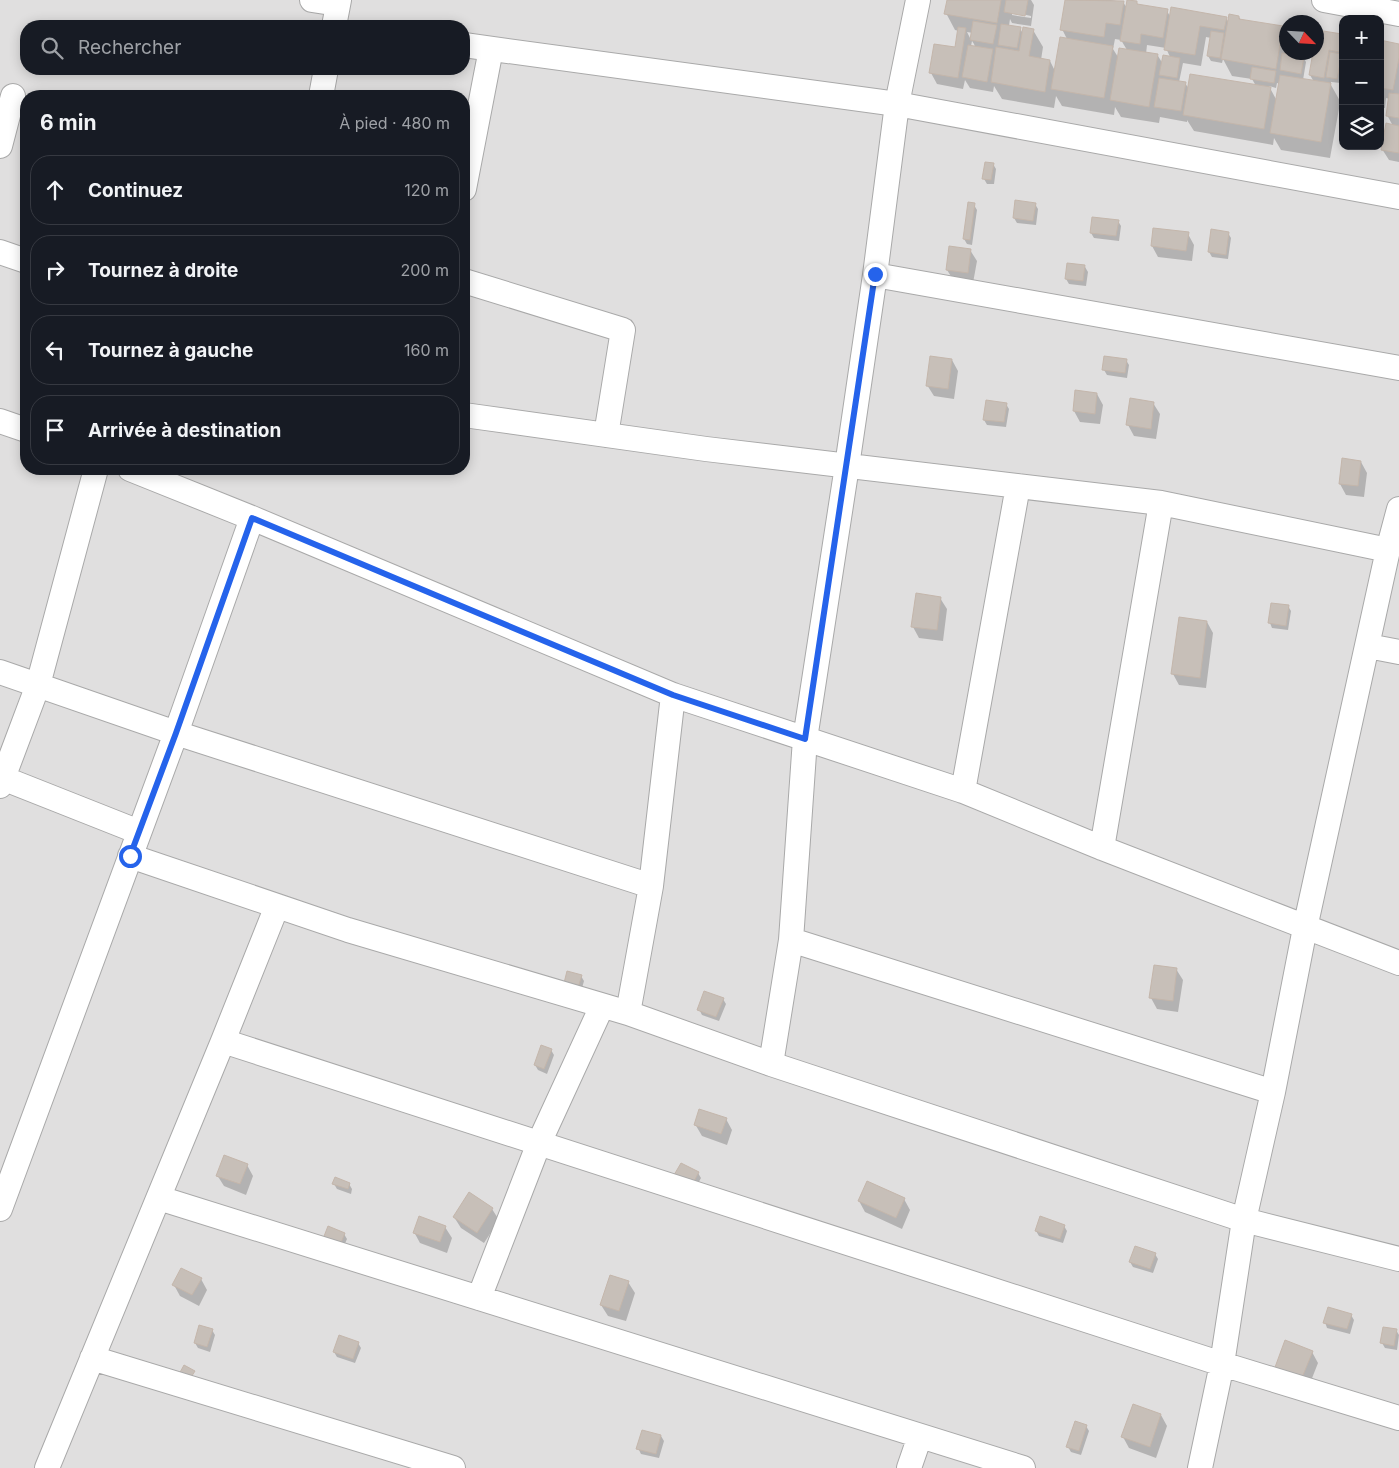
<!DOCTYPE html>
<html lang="fr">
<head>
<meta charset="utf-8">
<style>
	body { margin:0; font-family:Inter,sans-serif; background:#20242c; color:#f1f3f6 }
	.controls { position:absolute; right:15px; top:15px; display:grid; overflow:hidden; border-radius:10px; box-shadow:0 2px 12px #0003 }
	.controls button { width:45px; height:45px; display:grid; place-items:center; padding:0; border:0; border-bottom:1px solid #363941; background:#171b24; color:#f1f3f6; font:25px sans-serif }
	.compass { position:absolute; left:1279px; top:15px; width:45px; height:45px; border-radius:50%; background:#171b24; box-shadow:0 2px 12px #0003; rotate:115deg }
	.stop { position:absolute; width:15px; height:15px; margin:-11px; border:4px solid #2563eb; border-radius:50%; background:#fff }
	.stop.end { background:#2563eb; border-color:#fff; box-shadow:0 1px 5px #0008 }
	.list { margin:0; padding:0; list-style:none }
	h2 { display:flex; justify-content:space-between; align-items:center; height:65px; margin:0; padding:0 20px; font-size:21px }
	h2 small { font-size:16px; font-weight:400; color:#9ea1a6 }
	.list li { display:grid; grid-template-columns:32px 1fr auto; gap:15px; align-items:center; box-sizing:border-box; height:70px; margin:0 10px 10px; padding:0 10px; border:1px solid #363941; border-radius:20px }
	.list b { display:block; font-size:19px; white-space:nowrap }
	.list em { font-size:16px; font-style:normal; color:#9ea1a6 }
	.icon { flex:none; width:28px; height:28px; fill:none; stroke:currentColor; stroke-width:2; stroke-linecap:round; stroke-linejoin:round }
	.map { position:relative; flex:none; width:1399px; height:1468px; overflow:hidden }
	.search { position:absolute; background:#171b24; box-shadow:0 2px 12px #0003; left:20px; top:20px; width:450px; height:55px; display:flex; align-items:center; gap:12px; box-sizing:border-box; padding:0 18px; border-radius:20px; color:#9ea1a6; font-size:19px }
	.panel { position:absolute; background:#171b24; box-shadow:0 2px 12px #0003; left:20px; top:90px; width:450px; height:385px; border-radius:20px }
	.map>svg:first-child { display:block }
	.residential { fill:#e0dfdf; fill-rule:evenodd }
	.shadow { fill:#0003; fill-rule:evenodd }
	.building { fill:#c7bfb8; stroke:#c4b6ab }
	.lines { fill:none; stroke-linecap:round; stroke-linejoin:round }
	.minor-casing { stroke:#a9a9a9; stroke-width:26 }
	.minor { stroke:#fff; stroke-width:24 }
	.route { stroke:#2563eb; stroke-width:6 }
</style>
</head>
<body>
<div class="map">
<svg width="1399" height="1468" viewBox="0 0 1399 1468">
	<rect width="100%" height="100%" fill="#f2efe9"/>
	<path class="residential" d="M 0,0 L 1399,0 L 1399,1468 L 0,1468 ZM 1343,19 L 1380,19 L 1380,146 L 1343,146 ZM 1286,22 L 1316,22 L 1316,52 L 1286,52 ZM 26,26 L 464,26 L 464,69 L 26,69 ZM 26,96 L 464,96 L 464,469 L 26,469 Z"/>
	<path class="shadow" d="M 948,0 L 1031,0 L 1034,5 L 1031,26 L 1012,23 L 1010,19 L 1009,26 L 1020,28 L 1023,34 L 1033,30 L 1043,47 L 1041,60 L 1050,61 L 1055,71 L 1067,39 L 1062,29 L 1067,0 L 1111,0 L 1123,2 L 1127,8 L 1136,2 L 1139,6 L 1167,11 L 1171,18 L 1226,18 L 1229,23 L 1239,17 L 1241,20 L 1282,27 L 1286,35 L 1286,52 L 1290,52 L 1290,55 L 1303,57 L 1306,62 L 1303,80 L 1314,82 L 1310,75 L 1316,52 L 1318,32 L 1341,35 L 1343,38 L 1343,102 L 1341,98 L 1330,158 L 1281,150 L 1274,138 L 1273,145 L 1194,131 L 1187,120 L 1187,122 L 1160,117 L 1159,123 L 1121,117 L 1115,107 L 1114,115 L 1062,106 L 1056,96 L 1054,108 L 1002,99 L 994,86 L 993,92 L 970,88 L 965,80 L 963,89 L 937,84 L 931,73 L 956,49 L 959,31 L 955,30 L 946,13 ZM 1012,12 L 1031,16 L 1031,18 L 1012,15 ZM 967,32 L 973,33 L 971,40 ZM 1206,37 L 1211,38 L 1208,56 L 1211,61 L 1222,63 L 1223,59 L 1232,76 L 1252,79 L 1256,86 L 1189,89 L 1185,83 L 1179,82 L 1183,63 L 1201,66 ZM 1115,39 L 1121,40 L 1127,50 L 1118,57 L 1113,49 ZM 972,41 L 974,44 L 975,47 L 971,46 ZM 1147,45 L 1166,48 L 1170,57 L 1163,64 L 1158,56 L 1146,54 ZM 1331,82 L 1341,83 L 1342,85 L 1340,101 L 1331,85 ZM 1277,83 L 1280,84 L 1277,101 L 1269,86 L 1276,88 Z
		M 1380,42 L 1399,45 L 1399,162 L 1389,160 L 1382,149 L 1393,126 L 1387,115 L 1390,99 L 1386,98 L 1385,108 L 1380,108 Z
		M 993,164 L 996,169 L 994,184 L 987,184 L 984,179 Z
		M 1035,204 L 1038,209 L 1036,225 L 1017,223 L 1014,218 Z
		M 974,205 L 977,210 L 972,245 L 967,244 L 964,239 Z
		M 1118,221 L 1121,226 L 1119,241 L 1094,238 L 1091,233 Z
		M 1212,231 L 1228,233 L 1231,238 L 1228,259 L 1212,257 L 1209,252 Z
		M 1188,234 L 1194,245 L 1192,261 L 1158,257 L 1152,246 Z
		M 970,250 L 977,261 L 973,283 L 954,281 L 947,270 Z
		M 1085,267 L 1088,272 L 1086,286 L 1069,284 L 1066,279 Z
		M 1105,358 L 1126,360 L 1129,365 L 1127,378 L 1107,375 L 1104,370 Z
		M 952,360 L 958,371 L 954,399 L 934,396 L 927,385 Z
		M 1097,394 L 1103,405 L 1100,424 L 1080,422 L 1074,411 Z
		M 1153,403 L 1160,414 L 1156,439 L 1134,436 L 1128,425 Z
		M 1006,404 L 1009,409 L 1006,427 L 987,425 L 984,420 Z
		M 1361,462 L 1367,473 L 1364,497 L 1346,495 L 1340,484 Z
		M 940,598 L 947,609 L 943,641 L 919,638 L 913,627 Z
		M 1288,606 L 1291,611 L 1288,630 L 1272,628 L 1270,623 Z
		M 1207,622 L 1213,633 L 1206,688 L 1179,685 L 1173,674 Z
		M 1176,969 L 1183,980 L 1178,1012 L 1157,1009 L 1151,998 Z
		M 568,973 L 581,976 L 584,981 L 580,995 Z
		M 723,999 L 726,1004 L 719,1021 L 702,1015 L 699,1009 Z
		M 551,1050 L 554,1055 L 547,1074 L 538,1070 L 535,1065 Z
		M 726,1119 L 732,1130 L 727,1145 L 702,1136 L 695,1124 Z
		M 247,1165 L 253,1176 L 246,1195 L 224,1186 L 217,1175 Z
		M 698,1173 L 701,1178 L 695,1189 L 676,1175 Z
		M 334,1184 L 349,1184 L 352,1189 L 351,1194 L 337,1189 Z
		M 904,1199 L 910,1210 L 902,1229 L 865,1212 L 859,1201 Z
		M 492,1209 L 499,1220 L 484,1243 L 461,1228 L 454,1217 Z
		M 1064,1226 L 1067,1231 L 1063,1243 L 1039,1236 L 1036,1231 Z
		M 445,1227 L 452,1238 L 447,1253 L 420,1243 L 414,1232 Z
		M 344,1234 L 347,1239 L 342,1250 L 325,1249 Z
		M 1155,1254 L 1158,1259 L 1153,1273 L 1133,1267 L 1130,1262 Z
		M 201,1279 L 207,1290 L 199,1306 L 180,1296 L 174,1285 Z
		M 628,1282 L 635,1293 L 626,1321 L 608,1316 L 601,1305 Z
		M 1351,1315 L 1354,1320 L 1350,1334 L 1327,1328 L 1325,1322 Z
		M 212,1330 L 215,1335 L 210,1352 L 198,1348 L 195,1343 Z
		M 1396,1330 L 1399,1335 L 1397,1350 L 1385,1348 L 1382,1343 Z
		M 358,1343 L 361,1348 L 355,1363 L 337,1357 L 334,1352 Z
		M 1312,1352 L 1318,1363 L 1307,1391 L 1281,1380 Z
		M 1161,1415 L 1167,1426 L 1156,1458 L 1129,1448 L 1123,1437 Z
		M 1086,1426 L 1089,1431 L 1081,1455 L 1071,1452 L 1068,1447 Z
		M 661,1436 L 664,1441 L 659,1458 L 641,1454 L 638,1448 Z"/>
	<path class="building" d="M 947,0 L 1001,0 L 997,23 L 944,14 Z
		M 1006,0 L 1028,0 L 1025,16 L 1004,12 Z
		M 1065,0 L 1124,1 L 1120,25 L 1106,23 L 1104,37 L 1060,30 Z
		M 1127,0 L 1137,1 L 1137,4 L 1168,9 L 1163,38 L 1141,34 L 1140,44 L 1120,41 Z
		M 1171,7 L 1227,17 L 1224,30 L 1200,26 L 1195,55 L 1164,50 Z
		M 1229,14 L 1239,16 L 1239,19 L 1283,26 L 1276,69 L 1221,59 Z
		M 973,21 L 997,25 L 993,44 L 970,40 Z
		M 1001,24 L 1021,27 L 1017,48 L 998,45 Z
		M 958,27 L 966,28 L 958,78 L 929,73 L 934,44 L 955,47 Z
		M 1023,27 L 1034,29 L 1029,56 L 1050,60 L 1045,92 L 991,82 L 996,47 L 1019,51 Z
		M 1317,30 L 1342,34 L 1339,52 L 1329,50 L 1324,78 L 1309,75 L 1313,52 L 1316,52 Z
		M 1211,31 L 1224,33 L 1220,58 L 1207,56 Z
		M 1060,37 L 1113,46 L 1104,98 L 1051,89 Z
		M 1380,40 L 1399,44 L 1399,58 L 1393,90 L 1380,88 Z
		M 968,45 L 993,49 L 987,82 L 962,77 Z
		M 1119,48 L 1158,54 L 1149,107 L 1110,100 Z
		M 1330,52 L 1342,54 L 1337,79 L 1326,77 Z
		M 1282,53 L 1304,56 L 1301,74 L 1280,70 Z
		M 1163,55 L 1180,58 L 1177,78 L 1159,75 Z
		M 1252,67 L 1276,71 L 1274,83 L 1250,79 Z
		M 1190,74 L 1271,87 L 1264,129 L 1183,115 Z
		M 1280,75 L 1331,83 L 1321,142 L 1270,133 Z
		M 1159,78 L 1186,82 L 1181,111 L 1154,107 Z
		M 1389,93 L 1399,94 L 1399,118 L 1386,116 Z
		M 1386,123 L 1399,126 L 1399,153 L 1381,150 Z
		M 985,162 L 994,163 L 991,180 L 982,179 Z
		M 1015,200 L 1036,203 L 1033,221 L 1013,218 Z
		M 968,202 L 975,203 L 970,240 L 963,239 Z
		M 1092,217 L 1119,220 L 1116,236 L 1090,233 Z
		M 1153,228 L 1189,232 L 1186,251 L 1151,246 Z
		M 1211,229 L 1229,232 L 1226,255 L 1208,252 Z
		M 949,246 L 971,249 L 968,273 L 946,270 Z
		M 1067,263 L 1085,265 L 1083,281 L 1065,279 Z
		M 930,356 L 952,359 L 948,389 L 926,386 Z
		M 1104,356 L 1127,359 L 1125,373 L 1102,370 Z
		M 1075,390 L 1097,393 L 1095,414 L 1073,411 Z
		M 1130,398 L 1154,402 L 1151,429 L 1126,425 Z
		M 986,400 L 1007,403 L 1004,422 L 983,420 Z
		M 1342,458 L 1361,461 L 1358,486 L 1339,484 Z
		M 916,593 L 941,597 L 937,630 L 911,627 Z
		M 1271,603 L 1289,605 L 1286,626 L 1268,623 Z
		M 1179,617 L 1207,621 L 1200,678 L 1171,674 Z
		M 1154,965 L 1177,968 L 1173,1001 L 1149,998 Z
		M 567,971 L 582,975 L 577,991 L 563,987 Z
		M 704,991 L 724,998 L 716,1017 L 697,1010 Z
		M 541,1045 L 552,1049 L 544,1069 L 534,1065 Z
		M 699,1109 L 727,1118 L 721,1134 L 694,1125 Z
		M 224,1155 L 248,1164 L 240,1184 L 216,1176 Z
		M 681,1163 L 699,1172 L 692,1185 L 674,1175 Z
		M 335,1177 L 350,1183 L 348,1189 L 332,1184 Z
		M 867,1181 L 905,1198 L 896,1218 L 858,1201 Z
		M 469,1192 L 493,1208 L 477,1233 L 453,1217 Z
		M 419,1216 L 446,1226 L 440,1242 L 413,1233 Z
		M 1040,1216 L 1065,1225 L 1060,1239 L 1035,1231 Z
		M 328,1226 L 345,1233 L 338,1250 L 321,1244 Z
		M 1135,1246 L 1156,1253 L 1150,1269 L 1129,1262 Z
		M 181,1268 L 202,1278 L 192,1295 L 172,1285 Z
		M 610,1275 L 629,1281 L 619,1311 L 600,1305 Z
		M 1328,1307 L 1352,1314 L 1347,1329 L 1323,1323 Z
		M 199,1325 L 213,1329 L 207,1347 L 194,1343 Z
		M 1383,1327 L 1397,1329 L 1394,1346 L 1380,1343 Z
		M 339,1335 L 359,1342 L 353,1359 L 333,1352 Z
		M 1285,1340 L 1313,1351 L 1301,1380 L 1274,1370 Z
		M 184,1365 L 195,1371 L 188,1382 L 178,1376 Z
		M 1133,1404 L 1161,1414 L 1150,1447 L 1121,1437 Z
		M 1075,1421 L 1087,1425 L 1079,1451 L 1066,1447 Z
		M 642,1430 L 661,1435 L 656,1454 L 636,1449 Z"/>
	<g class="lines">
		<defs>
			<path id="minor" d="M 312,0 L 338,4
				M 1324,0 L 1399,14
				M 334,26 L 339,0
				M 464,45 L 897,104 L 1399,197
				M 321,96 L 326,69
				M 0,146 L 13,96
				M 464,189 L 491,49
				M 0,252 L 26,261
				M 875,275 L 1399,368
				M 464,281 L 623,330 L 606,435
				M 464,415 L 706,449 L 1161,503 L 1388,550
				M 0,421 L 26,430
				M 130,469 L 252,518 L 673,695 L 963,791 L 1102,848 L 1399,963
				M 1368,646 L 1399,652
				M 0,672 L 176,733 L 651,886
				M 0,777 L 139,832
				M 0,786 L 38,685 L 96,469
				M 963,791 L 1018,486
				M 1102,848 L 1161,503
				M 130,856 L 348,930 L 628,1013 L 771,1064 L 1244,1220 L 1399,1259
				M 791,940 L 1273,1092
				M 628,1013 L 651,886 L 673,695
				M 223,1041 L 1222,1364 L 1399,1418
				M 771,1064 L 791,940 L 805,739 L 847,466 L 875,275 L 897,104 L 918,0
				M 159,1198 L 1023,1468
				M 0,1209 L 176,733 L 252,518
				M 479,1298 L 539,1143 L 602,1006
				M 92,1358 L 453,1468
				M 47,1468 L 223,1041 L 277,906
				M 909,1468 L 920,1436
				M 1200,1468 L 1222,1364 L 1244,1220 L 1273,1092 L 1305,928 L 1388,550 L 1399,509"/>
		</defs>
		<use href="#minor" class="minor-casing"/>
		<use href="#minor" class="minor"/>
	</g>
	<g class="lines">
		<path class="route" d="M 130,856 L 176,733 L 252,518 L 673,695 L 805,739 L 875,274"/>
	</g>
</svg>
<div class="controls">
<button>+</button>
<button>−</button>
<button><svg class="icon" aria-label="layers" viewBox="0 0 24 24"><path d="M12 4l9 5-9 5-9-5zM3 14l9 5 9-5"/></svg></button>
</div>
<svg class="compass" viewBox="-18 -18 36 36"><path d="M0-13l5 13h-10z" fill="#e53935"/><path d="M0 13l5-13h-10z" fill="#9ea1a6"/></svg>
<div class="stop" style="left:130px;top:856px"></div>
<div class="stop end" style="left:875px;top:274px"></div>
<div class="search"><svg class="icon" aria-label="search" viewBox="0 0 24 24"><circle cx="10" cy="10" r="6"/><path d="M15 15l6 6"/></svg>Rechercher</div>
<section class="panel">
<h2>6 min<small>À pied · 480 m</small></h2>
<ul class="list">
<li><svg class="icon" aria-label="ahead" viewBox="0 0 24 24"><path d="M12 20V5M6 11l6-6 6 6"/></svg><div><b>Continuez</b></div><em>120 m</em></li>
<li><svg class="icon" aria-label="right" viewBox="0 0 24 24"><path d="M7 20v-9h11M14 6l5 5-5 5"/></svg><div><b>Tournez à droite</b></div><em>200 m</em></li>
<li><svg class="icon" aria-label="left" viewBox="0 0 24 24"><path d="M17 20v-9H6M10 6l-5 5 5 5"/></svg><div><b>Tournez à gauche</b></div><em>160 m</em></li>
<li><svg class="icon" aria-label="arrive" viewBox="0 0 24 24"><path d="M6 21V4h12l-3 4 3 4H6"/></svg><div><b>Arrivée à destination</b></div></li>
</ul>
</section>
</div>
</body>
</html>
